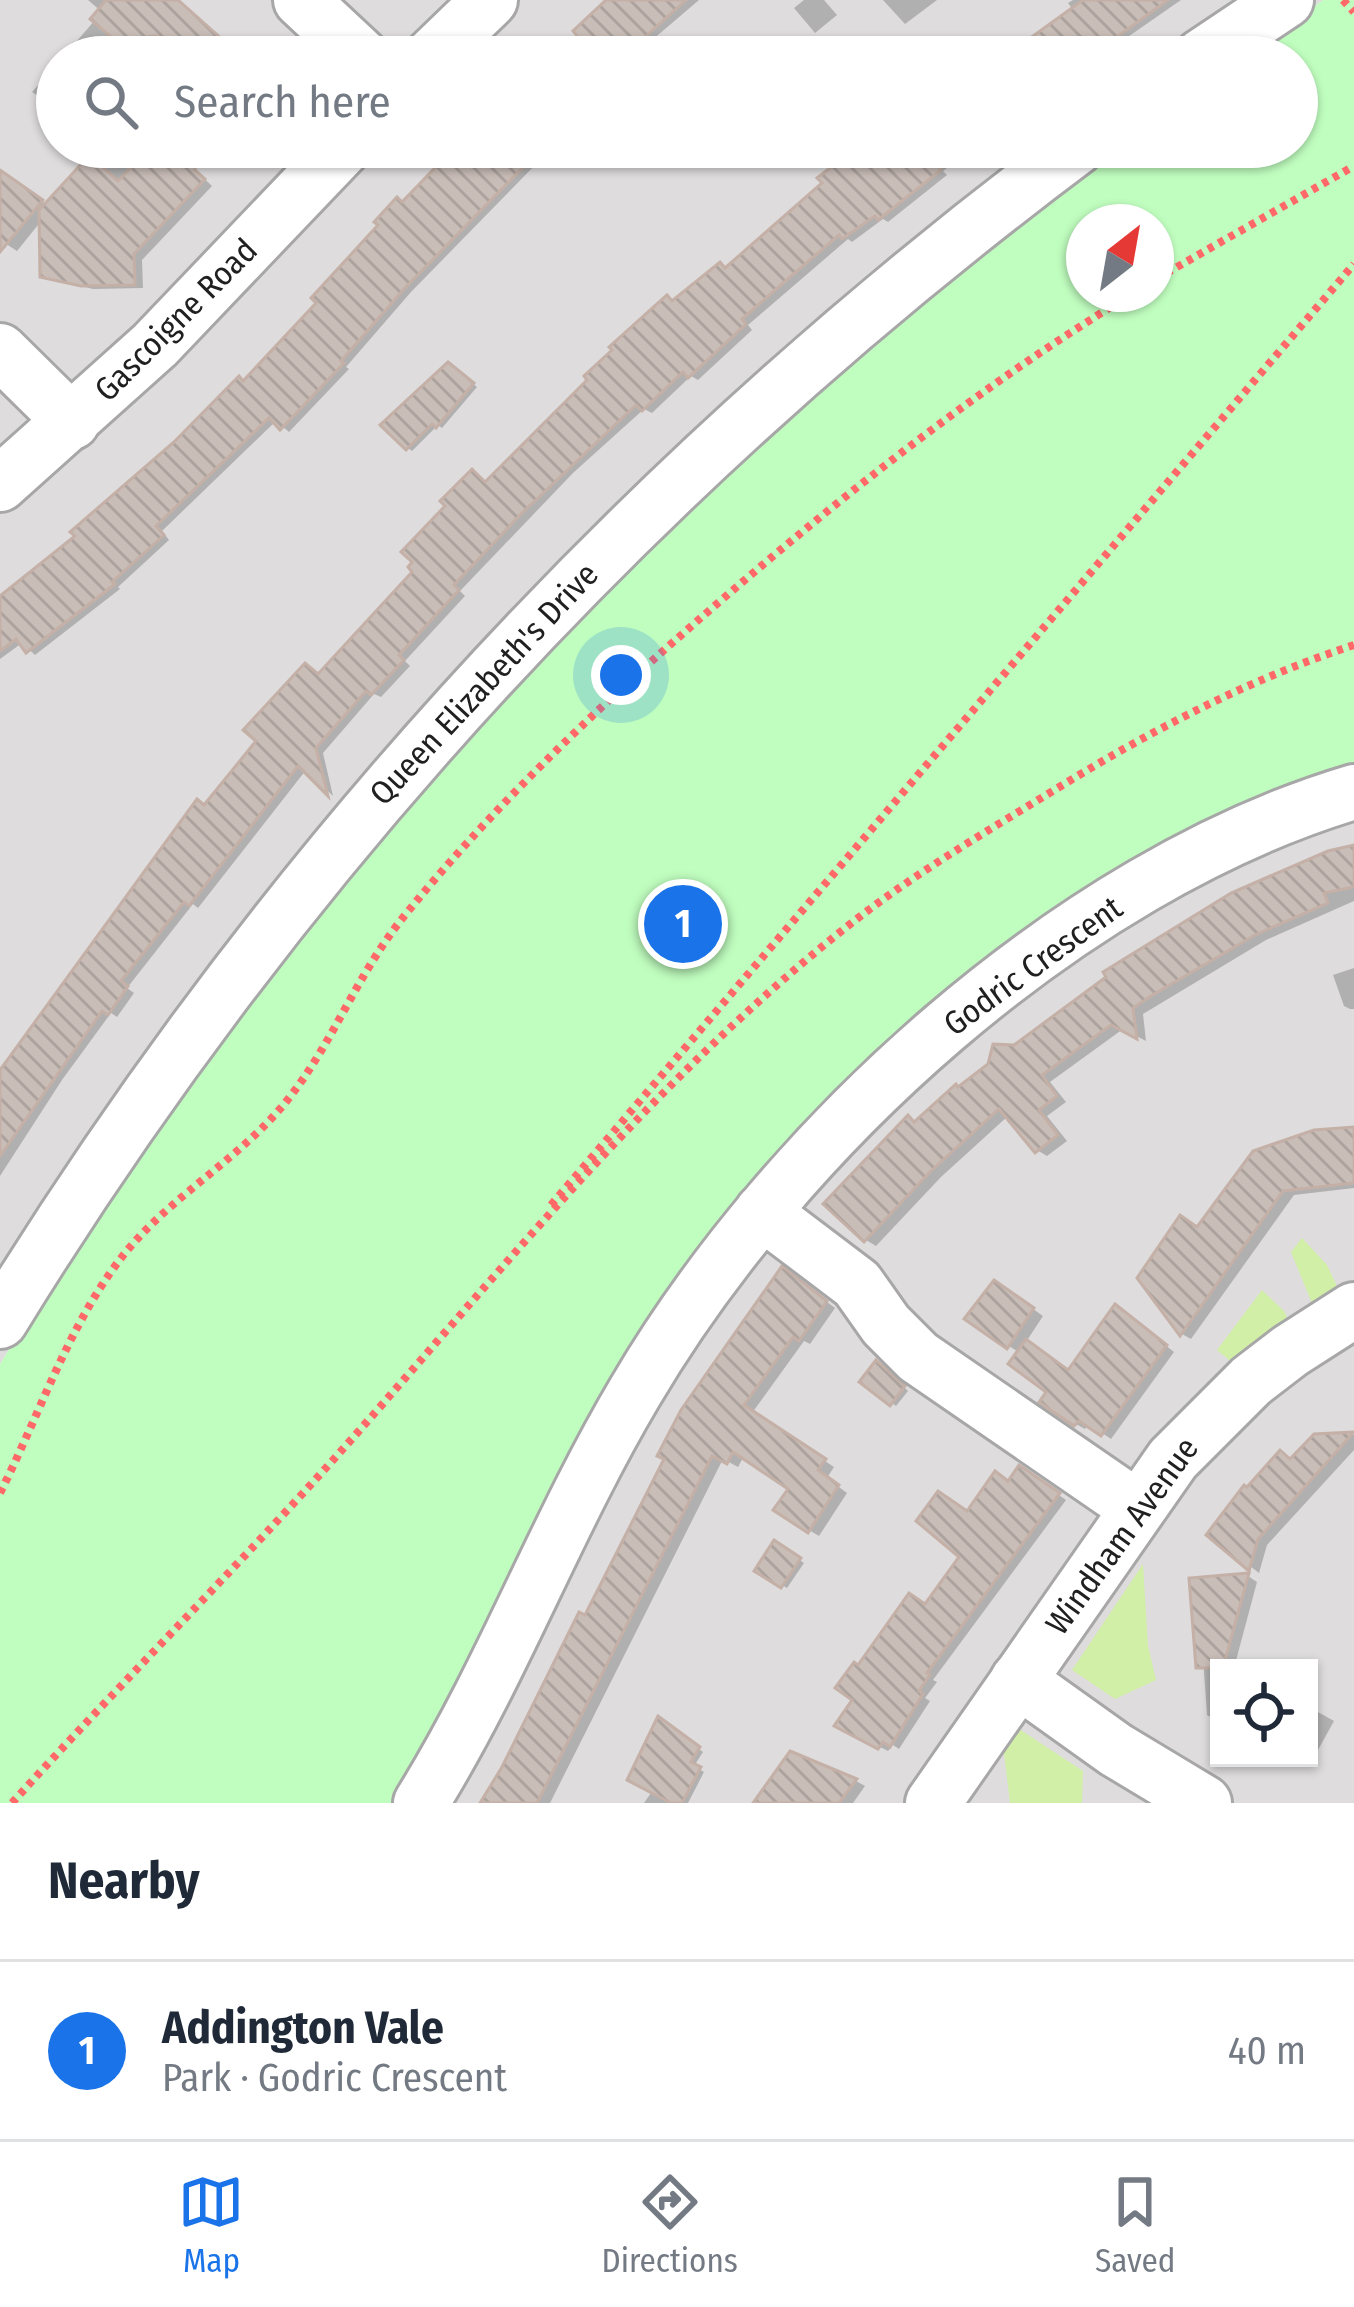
<!DOCTYPE html>
<html lang="en">
<head>
<meta charset="utf-8">
<style>
	body { margin:0; font-family:"Fira Sans Condensed",sans-serif; background:#f2f2f3; color:#1f2937 }
	.controls { position:absolute; right:36px; bottom:36px; display:grid; overflow:hidden; border-radius:0px; box-shadow:0 3px 9px #0004 }
	.controls button { width:108px; height:108px; display:grid; place-items:center; padding:0; border:0; border-bottom:3px solid #e0e1e3; background:#fff; color:#1f2937; font:60px sans-serif }
	.compass { position:absolute; left:1066px; top:204px; width:108px; height:108px; border-radius:50%; background:#fff; box-shadow:0 3px 9px #0004; rotate:31deg }
	.you { position:absolute; left:621px; top:675px; width:42px; height:42px; margin:-30px; border:9px solid #fff; border-radius:50%; background:#1a73e8; box-shadow:0 0 0 18px #1a73e833 }
	.badge { display:grid; place-items:center; width:78px; height:78px; border-radius:50%; background:#1a73e8; color:#fff; font-size:39px; font-weight:700 }
	.pin { position:absolute; translate:-50% -50%; border:6px solid #fff; box-shadow:0 3px 12px #0006 }
	.list { margin:0; padding:0; list-style:none }
	h2 { display:flex; justify-content:space-between; align-items:center; height:156px; margin:0; padding:0 48px; font-size:51px }
	h2 small { font-size:39px; font-weight:400; color:#747a83 }
	.list li { display:grid; grid-template-columns:78px 1fr auto; gap:36px; align-items:center; box-sizing:border-box; height:180px; padding:0 48px; border-top:3px solid #e0e1e3 }
	.list b { display:block; font-size:45px; white-space:nowrap }
	.list p { margin:0; font-size:39px; white-space:nowrap; color:#747a83 }
	.list em { font-size:39px; font-style:normal; color:#747a83 }
	.icon { flex:none; width:66px; height:66px; fill:none; stroke:currentColor; stroke-width:2; stroke-linecap:round; stroke-linejoin:round }
	.map { position:relative; flex:none; width:1354px; height:1803px; overflow:hidden }
	.search { position:absolute; background:#fff; box-shadow:0 3px 9px #0004; left:36px; right:36px; top:36px; height:132px; display:flex; align-items:center; gap:30px; box-sizing:border-box; padding:0 42px; border-radius:66px; color:#747a83; font-size:45px }
	.sheet { height:336px; background:#fff }
	nav { display:flex; justify-content:space-around; align-items:center; box-sizing:border-box; height:168px; border-top:3px solid #e0e1e3; background:#fff; font-size:33px; color:#747a83 }
	nav a { display:grid; justify-items:center; gap:6px }
	nav .on { color:#1a73e8 }
	.map>svg:first-child { display:block }
</style>
</head>
<body>
<div class="map">
<svg width="1354" height="1803" viewBox="0 0 1354 1803">
	<defs>
		<pattern id="building-back-hatch" width="6" height="6" patternUnits="userSpaceOnUse" patternTransform="scale(3)"><rect width="6" height="6" fill="#c9bdb8"/><path d="M-1 5l2 2M0 0l6 6M5-1l2 2" fill="none" stroke="#aca29e"/></pattern>
	</defs>
	<rect width="100%" height="100%" fill="#f1ece5"/>
	<!-- residential -->
	<g fill="#dedcdd" fill-rule="evenodd">
		<path d="M 0,0 L 1323,0 L 1247,57 L 57,57 L 57,147 L 1118,147 L 1068,183 L 73,1247 L 0,1364 Z"/>
		<path d="M 1354,732 L 1354,1803 L 352,1803 L 653,1255 ZM 1219,1668 L 1309,1668 L 1309,1758 L 1219,1758 Z"/>
	</g>
	<!-- grass -->
	<g fill="#d2efa7">
		<path d="M 1302,1238 L 1327,1265 L 1342,1297 L 1316,1313 L 1291,1252 Z"/>
		<path d="M 1262,1290 L 1284,1311 L 1293,1329 L 1240,1369 L 1217,1350 Z"/>
		<path d="M 1143,1564 L 1148,1646 L 1156,1680 L 1115,1699 L 1072,1670 Z"/>
		<path d="M 1013,1725 L 1083,1771 L 1082,1803 L 1010,1803 L 1002,1736 Z"/>
	</g>
	<!-- park -->
	<path fill="#c0febf" fill-rule="evenodd" d="M 1323,0 L 1354,0 L 1354,774 L 846,1097 L 403,1803 L 0,1803 L 0,1364 L 73,1247 L 153,1128 L 354,863 L 543,650 L 763,434 L 1068,183 L 1118,147 L 1297,147 L 1297,57 L 1248,57 ZM 1084,222 L 1156,222 L 1156,294 L 1084,294 Z"/>
	<!-- shadow -->
	<g fill="#0003">
		<path d="M 88,0 L 177,0 L 224,41 L 252,41 L 261,46 L 261,57 L 185,57 L 165,40 L 141,43 L 129,57 L 63,57 L 102,12 Z"/>
		<path d="M 614,0 L 699,0 L 651,41 L 663,54 L 661,57 L 560,57 Z"/>
		<path d="M 804,0 L 824,0 L 837,15 L 815,33 L 794,8 Z"/>
		<path d="M 883,0 L 937,0 L 905,24 Z"/>
		<path d="M 1073,0 L 1181,0 L 1099,57 L 1009,57 L 1074,11 L 1068,3 Z"/>
		<path d="M 57,64 L 57,109 L 32,92 Z"/>
		<path d="M 96,147 L 171,147 L 212,186 L 142,260 L 143,288 L 93,289 L 43,276 L 42,220 L 17,251 L 0,240 L 0,170 L 47,205 L 99,149 Z"/>
		<path d="M 456,147 L 559,147 L 545,160 L 542,158 L 411,292 L 346,367 L 349,369 L 289,432 L 276,421 L 162,531 L 169,540 L 118,587 L 120,589 L 35,655 L 22,643 L 0,659 L 0,600 L 79,537 L 245,383 Z"/>
		<path d="M 875,147 L 975,147 L 943,171 L 947,175 L 888,222 L 883,219 L 852,242 L 848,239 L 748,325 L 752,330 L 698,380 L 691,376 L 652,413 L 644,409 L 573,473 L 460,591 L 465,596 L 405,661 L 410,666 L 381,697 L 374,694 L 323,753 L 333,796 L 306,770 L 198,908 L 193,904 L 127,988 L 134,993 L 117,1017 L 111,1013 L 62,1080 L 0,1176 L 0,1077 L 206,807 L 417,572 L 449,506 L 473,473 L 487,484 L 674,303 L 728,270 Z"/>
		<path d="M 454,368 L 477,387 L 442,428 L 438,425 L 412,451 L 408,448 Z"/>
		<path d="M 1354,848 L 1354,901 L 1266,940 L 1143,1014 L 1146,1041 L 1123,1029 L 1050,1082 L 1066,1102 L 1047,1116 L 1067,1141 L 1047,1156 L 1037,1150 L 1008,1116 L 941,1177 L 876,1246 L 866,1240 L 917,1124 L 1015,1048 Z"/>
		<path d="M 1354,968 L 1354,1009 L 1350,1009 L 1344,1006 L 1333,975 Z"/>
		<path d="M 1354,1130 L 1354,1188 L 1294,1195 L 1191,1339 L 1182,1334 L 1141,1278 Z"/>
		<path d="M 793,1276 L 835,1308 L 810,1344 L 804,1341 L 752,1413 L 834,1467 L 827,1478 L 847,1493 L 819,1536 L 809,1530 L 792,1489 L 744,1456 L 738,1467 L 723,1459 L 550,1803 L 484,1803 L 586,1619 Z"/>
		<path d="M 1005,1289 L 1043,1316 L 1026,1342 L 1070,1373 L 1125,1313 L 1174,1352 L 1111,1439 L 1089,1424 L 1085,1429 L 1076,1424 L 1020,1353 L 1009,1346 Z"/>
		<path d="M 882,1366 L 908,1391 L 896,1406 L 892,1403 Z"/>
		<path d="M 1354,1435 L 1354,1450 L 1267,1545 L 1259,1573 L 1210,1535 L 1315,1437 Z"/>
		<path d="M 1028,1474 L 1066,1500 L 933,1680 L 937,1682 L 925,1698 L 930,1701 L 899,1749 L 893,1745 L 888,1751 L 838,1725 L 856,1699 L 859,1669 L 927,1608 L 963,1556 L 968,1514 Z"/>
		<path d="M 775,1544 L 804,1563 L 787,1588 L 758,1570 Z"/>
		<path d="M 1248,1576 L 1257,1582 L 1234,1668 L 1219,1668 L 1217,1721 L 1207,1715 L 1203,1657 Z"/>
		<path d="M 1309,1707 L 1334,1721 L 1313,1759 L 1309,1757 Z"/>
		<path d="M 660,1720 L 703,1752 L 694,1766 L 704,1772 L 688,1803 L 644,1803 L 653,1790 Z"/>
		<path d="M 791,1755 L 856,1781 L 865,1786 L 853,1803 L 756,1803 Z"/>
	</g>
	<!-- building -->
	<g fill="url(#building-back-hatch)" stroke="#c4b0a6" stroke-width="3">
		<path d="M 106,0 L 178,0 L 242,57 L 180,57 L 156,36 L 132,39 L 124,48 L 90,19 Z"/>
		<path d="M 606,0 L 686,0 L 646,36 L 665,57 L 556,57 L 578,37 L 573,31 Z"/>
		<path d="M 1083,0 L 1168,0 L 1089,57 L 1004,57 Z"/>
		<path d="M 151,147 L 196,147 L 195,170 L 205,179 L 134,254 L 135,285 L 81,286 L 40,277 L 39,210 L 84,161 L 96,161 L 118,181 Z"/>
		<path d="M 455,147 L 543,147 L 404,289 L 341,361 L 344,363 L 280,430 L 269,418 L 156,526 L 164,535 L 112,582 L 115,584 L 26,653 L 16,639 L 0,651 L 0,596 L 75,536 L 70,532 L 174,442 L 239,376 L 243,381 L 316,303 L 311,298 L 378,225 L 374,222 L 397,197 L 402,202 Z"/>
		<path d="M 857,147 L 959,147 L 936,164 L 941,170 L 878,220 L 875,216 L 842,239 L 839,235 L 790,277 L 742,319 L 746,324 L 688,378 L 683,372 L 642,411 L 636,405 L 521,514 L 454,585 L 459,590 L 399,655 L 404,660 L 371,695 L 366,691 L 316,748 L 328,796 L 298,766 L 189,906 L 184,902 L 121,981 L 128,986 L 108,1015 L 102,1011 L 0,1156 L 0,1070 L 197,799 L 204,805 L 256,741 L 243,730 L 305,663 L 318,674 L 412,572 L 408,567 L 412,562 L 401,552 L 445,506 L 440,501 L 472,469 L 485,482 L 587,380 L 584,376 L 612,350 L 609,347 L 667,295 L 672,301 L 720,262 L 725,268 L 822,183 L 817,178 Z"/>
		<path d="M 0,170 L 43,200 L 0,252 Z"/>
		<path d="M 448,362 L 474,383 L 436,428 L 432,424 L 406,450 L 380,425 Z"/>
		<path d="M 1354,845 L 1354,887 L 1324,893 L 1328,903 L 1255,935 L 1151,996 L 1133,1008 L 1137,1039 L 1111,1025 L 1042,1075 L 1057,1096 L 1039,1110 L 1058,1135 L 1035,1153 L 999,1109 L 930,1172 L 864,1242 L 823,1204 L 908,1115 L 914,1122 L 956,1084 L 958,1087 L 988,1064 L 993,1044 L 1014,1045 L 1106,977 L 1103,972 L 1231,893 L 1328,851 Z"/>
		<path d="M 1354,1127 L 1354,1183 L 1283,1191 L 1180,1336 L 1137,1278 L 1180,1215 L 1197,1227 L 1253,1151 L 1314,1130 Z"/>
		<path d="M 782,1266 L 827,1301 L 799,1341 L 793,1337 L 744,1405 L 826,1459 L 818,1470 L 839,1485 L 808,1533 L 773,1510 L 788,1489 L 733,1452 L 727,1464 L 712,1456 L 537,1803 L 480,1803 L 502,1767 L 579,1612 L 585,1615 L 618,1550 L 664,1459 L 657,1456 L 681,1410 Z"/>
		<path d="M 994,1280 L 1034,1308 L 1007,1349 L 964,1319 Z"/>
		<path d="M 1115,1304 L 1167,1345 L 1101,1436 L 1079,1421 L 1074,1426 L 1039,1402 L 1046,1392 L 1008,1364 L 1026,1339 L 1068,1370 Z"/>
		<path d="M 876,1360 L 905,1386 L 890,1406 L 859,1382 Z"/>
		<path d="M 1354,1432 L 1258,1539 L 1249,1571 L 1206,1535 L 1244,1485 L 1247,1487 L 1280,1450 L 1290,1459 L 1314,1434 Z"/>
		<path d="M 1019,1465 L 1060,1493 L 927,1673 L 930,1675 L 919,1691 L 923,1694 L 890,1747 L 883,1742 L 878,1749 L 834,1726 L 852,1700 L 835,1688 L 854,1662 L 858,1665 L 909,1593 L 925,1604 L 959,1557 L 916,1521 L 938,1491 L 967,1511 L 995,1471 L 1008,1481 Z"/>
		<path d="M 774,1540 L 801,1558 L 781,1588 L 754,1571 Z"/>
		<path d="M 1249,1573 L 1223,1668 L 1196,1668 L 1189,1578 Z"/>
		<path d="M 658,1716 L 700,1747 L 691,1762 L 701,1767 L 682,1803 L 671,1803 L 627,1780 Z"/>
		<path d="M 790,1751 L 809,1759 L 857,1779 L 839,1803 L 753,1803 Z"/>
	</g>
	<g fill="none" stroke-linecap="round" stroke-linejoin="round">
		<!-- minor casing -->
		<g stroke="#a7a7a7" stroke-width="60">
			<g id="minor">
				<path d="M 301,0 L 362,57"/>
				<path d="M 431,57 L 490,0"/>
				<path d="M 1201,57 L 1286,0"/>
				<path d="M 0,351 L 72,422"/>
				<path d="M 0,484 L 155,345 L 344,147"/>
				<path d="M 762,1212 L 857,1284 L 886,1325 L 918,1357 L 1136,1507"/>
				<path d="M 0,1321 C 284,859 644,471 1077,147"/>
				<path d="M 1018,1680 L 1116,1750 L 1204,1803"/>
				<path d="M 421,1803 C 503,1671 556,1525 635,1392 C 784,1138 1069,877 1354,792"/>
				<path d="M 933,1803 L 1173,1459 L 1251,1381 L 1290,1351 L 1354,1310"/>
			</g>
		</g>
		<!-- path -->
		<g stroke="#ff6868" stroke-width="8" stroke-dasharray="6 6" stroke-linecap="butt">
			<path d="M 1343,0 L 1354,12"/>
			<path d="M 1156,279 L 1354,166"/>
			<path d="M 551,1205 L 1354,264"/>
			<path d="M 0,1493 C 40,1414 69,1323 125,1253 C 173,1194 242,1158 289,1098 C 334,1041 357,974 405,915 C 506,791 625,682 746,579 C 868,475 995,377 1132,294"/>
			<path d="M 12,1803 C 125,1678 246,1559 358,1432 C 513,1256 664,1071 849,925 C 915,873 989,830 1061,786 C 1154,729 1250,679 1354,645"/>
		</g>
		<!-- minor -->
		<use href="#minor" stroke="#fff" stroke-width="54"/>
	</g>
	<g text-anchor="middle" dominant-baseline="central" stroke-width="12" stroke-linejoin="round" paint-order="stroke">
		<!-- street labels -->
		<g font-size="33" fill="#202020" stroke="#fff">
			<text transform="translate(176 320) rotate(-45)">Gascoigne Road</text>
			<text transform="translate(484 684) rotate(-47)">Queen Elizabeth's Drive</text>
			<text transform="translate(1033 966) rotate(-36)">Godric Crescent</text>
			<text transform="translate(1122 1536) rotate(-54)">Windham Avenue</text>
		</g>
	</g>
</svg>
<div class="controls">
<button><svg class="icon" aria-label="locate" viewBox="0 0 24 24"><circle cx="12" cy="12" r="6"/><path d="M12 2v4M12 18v4M2 12h4M18 12h4"/></svg></button>
</div>
<svg class="compass" viewBox="-18 -18 36 36"><path d="M0-13l5 13h-10z" fill="#e53935"/><path d="M0 13l5-13h-10z" fill="#747a83"/></svg>
<div class="you"></div>
<div class="pin badge" style="left:683px;top:924px">1</div>
<div class="search"><svg class="icon" aria-label="search" viewBox="0 0 24 24"><circle cx="10" cy="10" r="6"/><path d="M15 15l6 6"/></svg>Search here</div>
</div>
<section class="sheet">
<h2>Nearby<small></small></h2>
<ul class="list">
<li><span class="badge">1</span><div><b>Addington Vale</b><p>Park · Godric Crescent</p></div><em>40 m</em></li>
</ul>
</section>
<nav>
<a class="on"><svg class="icon" aria-label="map" viewBox="0 0 24 24"><path d="M3 6l6-2 6 2 6-2v14l-6 2-6-2-6 2zM9 4v14M15 6v14"/></svg>Map</a>
<a><svg class="icon" aria-label="directions" viewBox="0 0 24 24"><path d="M12 3l9 9-9 9-9-9zM9 14v-3h6M13 9l2 2-2 2"/></svg>Directions</a>
<a><svg class="icon" aria-label="saved" viewBox="0 0 24 24"><path d="M7 4h10v16l-5-4-5 4z"/></svg>Saved</a>
</nav>
</body>
</html>
